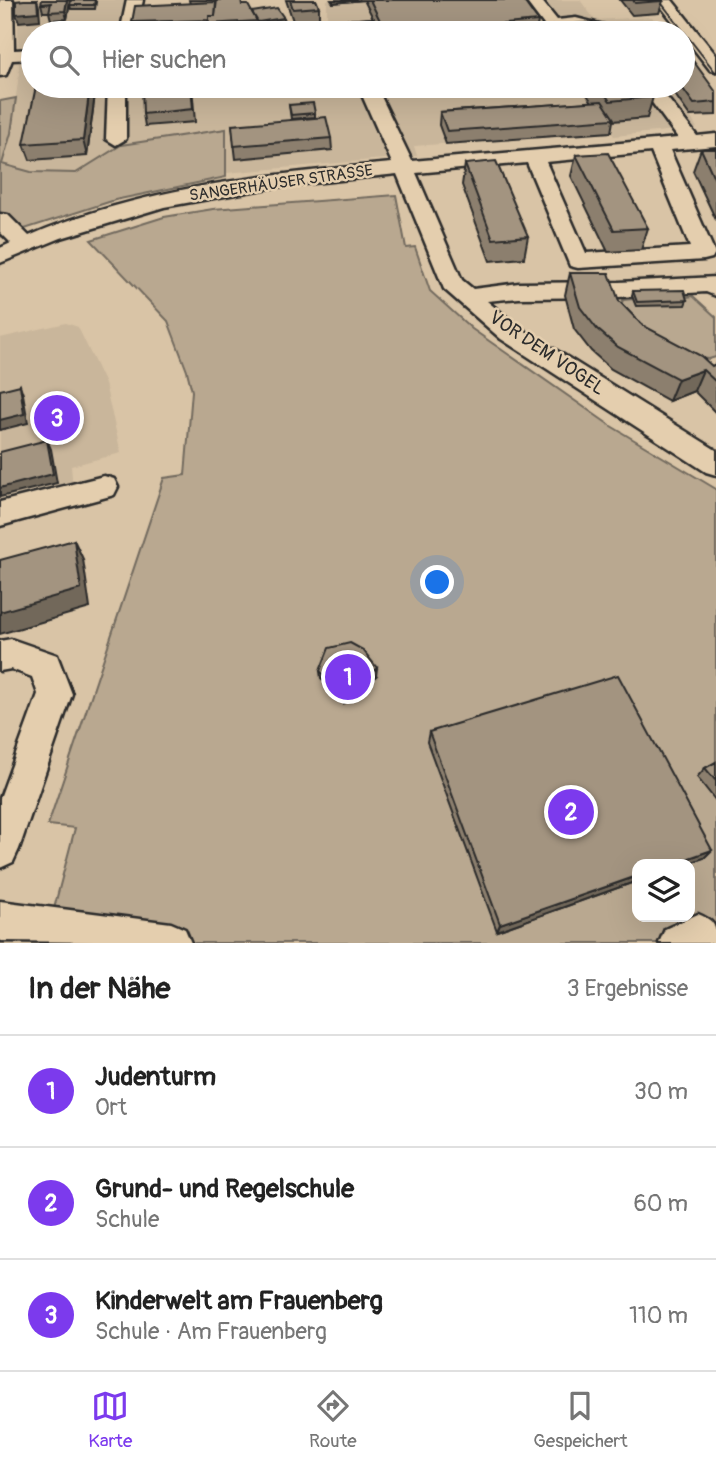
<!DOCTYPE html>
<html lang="de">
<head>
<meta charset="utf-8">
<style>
	body { margin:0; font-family:Pangolin,sans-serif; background:#f2f2f2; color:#222 }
	.controls { position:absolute; right:21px; bottom:21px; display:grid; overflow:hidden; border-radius:14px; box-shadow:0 7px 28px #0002 }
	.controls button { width:63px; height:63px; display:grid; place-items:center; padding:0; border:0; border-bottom:2px solid #e0e0e0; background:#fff; color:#222; font:35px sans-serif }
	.you { position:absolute; left:438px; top:583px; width:24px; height:24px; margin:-18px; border:5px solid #fff; border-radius:50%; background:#1a73e8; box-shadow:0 0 0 10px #1a73e833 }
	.badge { display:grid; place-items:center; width:46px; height:46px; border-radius:50%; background:#7c3aed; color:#fff; font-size:23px; font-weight:700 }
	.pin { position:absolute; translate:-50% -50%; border:4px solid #fff; box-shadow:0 2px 7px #0006 }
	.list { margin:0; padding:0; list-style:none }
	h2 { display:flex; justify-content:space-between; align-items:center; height:91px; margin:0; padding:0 28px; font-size:30px }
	h2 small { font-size:23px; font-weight:400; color:#767676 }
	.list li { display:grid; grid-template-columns:46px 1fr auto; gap:21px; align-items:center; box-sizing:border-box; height:112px; padding:0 28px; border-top:2px solid #e0e0e0 }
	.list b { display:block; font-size:26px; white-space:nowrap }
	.list p { margin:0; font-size:23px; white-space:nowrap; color:#767676 }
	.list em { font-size:23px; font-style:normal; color:#767676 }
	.icon { flex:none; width:38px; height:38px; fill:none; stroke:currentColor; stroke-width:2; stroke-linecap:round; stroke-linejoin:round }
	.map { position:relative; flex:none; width:716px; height:943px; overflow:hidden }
	.search { position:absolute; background:#fff; box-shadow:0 7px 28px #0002; left:21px; right:21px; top:21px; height:77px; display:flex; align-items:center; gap:18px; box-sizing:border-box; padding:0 24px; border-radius:38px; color:#767676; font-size:26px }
	.sheet { height:427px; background:#fff }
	nav { display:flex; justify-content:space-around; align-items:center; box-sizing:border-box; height:98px; border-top:2px solid #e0e0e0; background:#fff; font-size:19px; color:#767676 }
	nav a { display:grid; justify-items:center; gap:4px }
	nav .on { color:#7c3aed }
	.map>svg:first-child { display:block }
</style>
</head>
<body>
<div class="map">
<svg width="716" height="943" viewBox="0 0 716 943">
	<rect width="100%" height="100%" fill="#d9c4a6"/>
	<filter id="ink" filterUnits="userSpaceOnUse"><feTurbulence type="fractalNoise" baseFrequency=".0143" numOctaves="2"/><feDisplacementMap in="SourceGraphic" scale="14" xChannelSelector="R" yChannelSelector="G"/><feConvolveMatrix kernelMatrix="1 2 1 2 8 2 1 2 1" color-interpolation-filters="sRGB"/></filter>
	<g filter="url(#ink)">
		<!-- built -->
		<g fill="#c9b69b">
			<path d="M 17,0 L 126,0 L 116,33 L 33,33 L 33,86 L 683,86 L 716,110 L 716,115 L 690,116 L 697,128 L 614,136 L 611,132 L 414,146 L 417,156 L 226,173 L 226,129 L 121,145 L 76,173 L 31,172 L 1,163 L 11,133 L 19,74 Z"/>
			<path d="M 327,0 L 580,0 L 595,20 L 652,17 L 663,33 L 263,33 L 292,26 L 327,23 Z"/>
			<path d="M 66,323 L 78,327 L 105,384 L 121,453 L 71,466 L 73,488 L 58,491 L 56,483 L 0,497 L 0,338 Z"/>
		</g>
		<!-- green -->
		<g fill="#b9a890" stroke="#726a5e" stroke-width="2" fill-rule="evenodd">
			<path d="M 16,98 L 11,133 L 2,164 L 31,172 L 76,173 L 121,145 L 226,129 L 226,177 L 115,200 L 0,237 L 0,101 Z"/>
			<path d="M 396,195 L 406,248 L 415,247 L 430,291 L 472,329 L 611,426 L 716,489 L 716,943 L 45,943 L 75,828 L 48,825 L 164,478 L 185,475 L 192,391 L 187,371 L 168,321 L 91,240 L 164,217 L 213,209 ZM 637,864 L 690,864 L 690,917 L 637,917 Z"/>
			<path d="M 693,296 L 716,317 L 716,357 L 709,359 L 669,354 L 620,307 L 623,300 L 633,299 L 636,306 Z"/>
		</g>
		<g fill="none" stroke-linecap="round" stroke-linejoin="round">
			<!-- minor casing -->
			<g stroke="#2b2b2b" stroke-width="5">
				<g id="minor">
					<path d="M 0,0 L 13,0 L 14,50 L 33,49 L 33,59 L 12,60 L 6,75 L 0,76 Z"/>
					<path d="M 127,0 L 143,0 L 136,33 L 120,33 Z"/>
					<path d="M 525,0 L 541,0 L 557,20 L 576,18 L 619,29 L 621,33 C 600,34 579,28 558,29 L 554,33 L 537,33 L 544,25 Z"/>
					<path d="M 656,0 L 672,0 L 716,55 L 716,71 L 710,70 Z"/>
					<path d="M 199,27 L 205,28 L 206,33 L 145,33 L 153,28 Z"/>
					<path d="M 108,86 L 126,86 L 126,139 L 116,145 L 106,139 Z"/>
					<path d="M 358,86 L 376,86 L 412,161 L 678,138 L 640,86 L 658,86 L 697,136 L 716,134 L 716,146 L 670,150 L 715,253 L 712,258 L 704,260 L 578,268 L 570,266 L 527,163 L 416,173 L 462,280 L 473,289 L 519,283 L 619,282 L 716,277 L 716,296 L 706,292 L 619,297 L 519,298 L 487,301 L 519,327 L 716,450 L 716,475 L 706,472 L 501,339 L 444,289 L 397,174 L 275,187 L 164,207 L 61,238 L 0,263 L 0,248 L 11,243 L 0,232 L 0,214 L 8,215 L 29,236 C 143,187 270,174 392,163 ZM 651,152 L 690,247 L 586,253 L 546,162 Z"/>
					<path d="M 104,476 L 114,479 L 118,487 L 114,495 L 0,526 L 0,502 Z"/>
					<path d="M 11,639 L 57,655 L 72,694 L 19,849 L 13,862 L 0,868 L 0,798 L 38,694 L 32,677 L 11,669 L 0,671 L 0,641 Z"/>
					<path d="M 0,901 L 171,923 L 185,929 L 191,943 L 0,941 Z"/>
					<path d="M 698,914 C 715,921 716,925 716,943 L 659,943 L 665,929 Z"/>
				</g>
			</g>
			<!-- minor -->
			<use href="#minor" fill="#e4ceae" fill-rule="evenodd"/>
			<!-- tram -->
			<path stroke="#2b2b2b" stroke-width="2" d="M 659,0 L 716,73"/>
		</g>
		<!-- wall -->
		<g fill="#8c7f6e" stroke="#2b2b2b" stroke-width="2">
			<path d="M 189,0 L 241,0 L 242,5 L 252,12 L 285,26 L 259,31 L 257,28 L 258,33 L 209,33 L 208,28 L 133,30 L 132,22 L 190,4 Z"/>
			<path d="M 286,0 L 316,0 L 319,7 L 319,22 L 294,24 Z"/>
			<path d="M 331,0 L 523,0 L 538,21 L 536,33 L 347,33 L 344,24 L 344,20 L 373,18 L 364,0 L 333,3 Z"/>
			<path d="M 620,0 L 662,0 L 663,1 L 659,13 L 632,15 Z"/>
			<path d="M 70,2 L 67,19 L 51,20 L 49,12 L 43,12 L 41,4 Z"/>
			<path d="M 96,2 L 95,9 L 71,9 L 70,5 Z"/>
			<path d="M 550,26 L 605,33 L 549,33 Z"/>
			<path d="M 96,86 L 87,156 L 30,160 L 24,144 Z"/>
			<path d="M 192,86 L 195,122 L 145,126 L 143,114 Z"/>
			<path d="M 581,86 L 645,86 L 653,97 L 647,118 L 613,121 L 611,132 L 446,144 L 439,125 L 440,112 L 592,102 Z"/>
			<path d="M 669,86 L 683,86 L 716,92 L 716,115 L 690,116 Z"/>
			<path d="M 289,105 L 315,113 L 315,117 L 291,119 Z"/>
			<path d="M 232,125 L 331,138 L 332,150 L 236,159 Z"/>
			<path d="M 701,149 L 716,149 L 716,220 L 693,171 Z"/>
			<path d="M 576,155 L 648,228 L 641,250 L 608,252 L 571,176 Z"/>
			<path d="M 465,164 L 528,236 L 524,258 L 490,261 L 462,185 Z"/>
			<path d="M 570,273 L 619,301 L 642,325 L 712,366 L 716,364 L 716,413 L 694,391 L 669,401 L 611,369 L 591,351 L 574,329 L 565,295 Z"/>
			<path d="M 633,291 L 687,300 L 685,305 L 636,306 L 632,296 Z"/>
			<path d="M 320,671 L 376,676 L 344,703 L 321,678 Z"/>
			<path d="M 429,732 L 712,850 L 704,858 L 686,864 L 637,864 L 637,881 L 497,931 L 427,742 Z"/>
			<path d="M 716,762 L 716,801 L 697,777 L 705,768 Z"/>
		</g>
		<!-- shaded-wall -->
		<g fill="#72685a" stroke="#2b2b2b" stroke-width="2">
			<path d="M 37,0 L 39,7 L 40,20 L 19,22 L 16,14 Z"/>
			<path d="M 67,0 L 69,0 L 70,2 L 67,19 L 65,11 Z"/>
			<path d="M 333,0 L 364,0 L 333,3 Z"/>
			<path d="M 284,18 L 285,26 L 259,31 L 258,22 Z"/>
			<path d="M 90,86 L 96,86 L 87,156 L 83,140 Z"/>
			<path d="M 703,370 L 694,391 L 669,401 L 678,379 Z"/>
			<path d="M 20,385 L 23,394 L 28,423 L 0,430 L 0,420 Z"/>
			<path d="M 47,440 L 51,449 L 57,483 L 0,497 L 0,488 Z"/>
			<path d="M 74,540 L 83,559 L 90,608 L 0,634 L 0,612 Z"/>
			<path d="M 377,668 L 376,676 L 344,703 L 343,695 Z"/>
			<path d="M 712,850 L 704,858 L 686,864 L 672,864 Z"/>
			<path d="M 637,876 L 637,881 L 497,931 L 500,924 Z"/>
		</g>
		<!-- building -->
		<g fill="#a39480" stroke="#2b2b2b" stroke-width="2">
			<path d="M 24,0 L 37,0 L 38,12 L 16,14 L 16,1 Z"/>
			<path d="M 42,0 L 67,0 L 65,11 L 49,12 L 51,3 L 41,4 Z"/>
			<path d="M 71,0 L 95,0 L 94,5 L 70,5 Z"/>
			<path d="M 217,0 L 241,0 L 242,5 L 248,5 L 257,21 L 208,24 L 209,16 L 215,16 Z"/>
			<path d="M 290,0 L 316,0 L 319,7 L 293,9 Z"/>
			<path d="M 370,0 L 523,0 L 538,21 L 406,33 L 386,33 Z"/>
			<path d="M 633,0 L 662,0 L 663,1 L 635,3 Z"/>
			<path d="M 216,2 L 215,16 L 209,16 L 209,20 L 132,22 L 135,6 Z"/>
			<path d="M 277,8 L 284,18 L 258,22 L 252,12 Z"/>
			<path d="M 374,18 L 382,33 L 349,33 L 344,20 Z"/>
			<path d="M 596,22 L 605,33 L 555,33 L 550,26 Z"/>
			<path d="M 42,32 L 57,32 L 57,33 L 41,33 Z"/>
			<path d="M 683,47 L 716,92 L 716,102 L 694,104 L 681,86 L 683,86 Z"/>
			<path d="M 36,86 L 90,86 L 83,140 L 24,144 Z"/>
			<path d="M 142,86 L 191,86 L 193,109 L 143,114 Z"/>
			<path d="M 599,86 L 645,86 L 653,97 L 610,101 Z"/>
			<path d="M 602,101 L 614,119 L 447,131 L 440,112 Z"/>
			<path d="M 313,103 L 315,113 L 291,115 L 289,105 Z"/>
			<path d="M 326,117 L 331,138 L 234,146 L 232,125 Z"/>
			<path d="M 701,149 L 716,149 L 716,182 Z"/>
			<path d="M 608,153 L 648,228 L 614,230 L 576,155 Z"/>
			<path d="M 496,161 L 528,236 L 493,239 L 465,164 Z"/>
			<path d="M 570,273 L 609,273 L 619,301 L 642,325 L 701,356 L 712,366 L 716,364 L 716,382 L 703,370 L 678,379 L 618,347 L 597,329 L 580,307 Z"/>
			<path d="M 684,290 L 687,300 L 637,302 L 633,291 Z"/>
			<path d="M 20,385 L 24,414 L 0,420 L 0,390 Z"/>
			<path d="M 47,440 L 53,474 L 0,488 L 0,452 Z"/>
			<path d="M 74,540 L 81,589 L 0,612 L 0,560 Z"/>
			<path d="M 350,643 L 363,650 L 377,668 L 343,695 L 320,671 L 329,648 Z"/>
			<path d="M 618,675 L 712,850 L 672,864 L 637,864 L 637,876 L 500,924 L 429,732 Z"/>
			<path d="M 716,762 L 716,781 L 705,768 Z"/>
		</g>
	</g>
	<g text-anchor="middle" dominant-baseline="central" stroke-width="5" stroke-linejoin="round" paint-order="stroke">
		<!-- far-street labels -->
		<g font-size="16" fill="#2b2b2b" stroke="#e4ceae">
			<text transform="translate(281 183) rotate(-8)">SANGERHÄUSER STRASSE</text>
		</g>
		<!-- street labels -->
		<g font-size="19" fill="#2b2b2b" stroke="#e4ceae">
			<text transform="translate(547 353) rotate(34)">VOR DEM VOGEL</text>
		</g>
	</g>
</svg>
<div class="controls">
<button><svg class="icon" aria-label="layers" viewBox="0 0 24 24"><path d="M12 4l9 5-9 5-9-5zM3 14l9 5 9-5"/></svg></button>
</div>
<div class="you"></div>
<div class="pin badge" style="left:348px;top:677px">1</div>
<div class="pin badge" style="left:571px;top:812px">2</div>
<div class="pin badge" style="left:57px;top:418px">3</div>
<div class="search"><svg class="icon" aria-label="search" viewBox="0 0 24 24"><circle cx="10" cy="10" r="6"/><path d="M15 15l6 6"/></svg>Hier suchen</div>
</div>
<section class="sheet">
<h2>In der Nähe<small>3 Ergebnisse</small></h2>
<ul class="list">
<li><span class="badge">1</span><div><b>Judenturm</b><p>Ort</p></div><em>30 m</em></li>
<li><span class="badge">2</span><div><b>Grund- und Regelschule</b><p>Schule</p></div><em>60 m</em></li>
<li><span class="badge">3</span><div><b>Kinderwelt am Frauenberg</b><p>Schule · Am Frauenberg</p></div><em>110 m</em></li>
</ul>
</section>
<nav>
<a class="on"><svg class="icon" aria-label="map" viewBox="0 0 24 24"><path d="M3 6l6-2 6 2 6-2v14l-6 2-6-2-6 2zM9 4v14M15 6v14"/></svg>Karte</a>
<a><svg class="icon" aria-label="directions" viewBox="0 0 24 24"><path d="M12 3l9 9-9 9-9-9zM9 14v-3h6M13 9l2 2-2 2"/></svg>Route</a>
<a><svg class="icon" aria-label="saved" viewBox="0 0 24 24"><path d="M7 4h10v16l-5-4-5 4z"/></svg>Gespeichert</a>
</nav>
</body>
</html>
